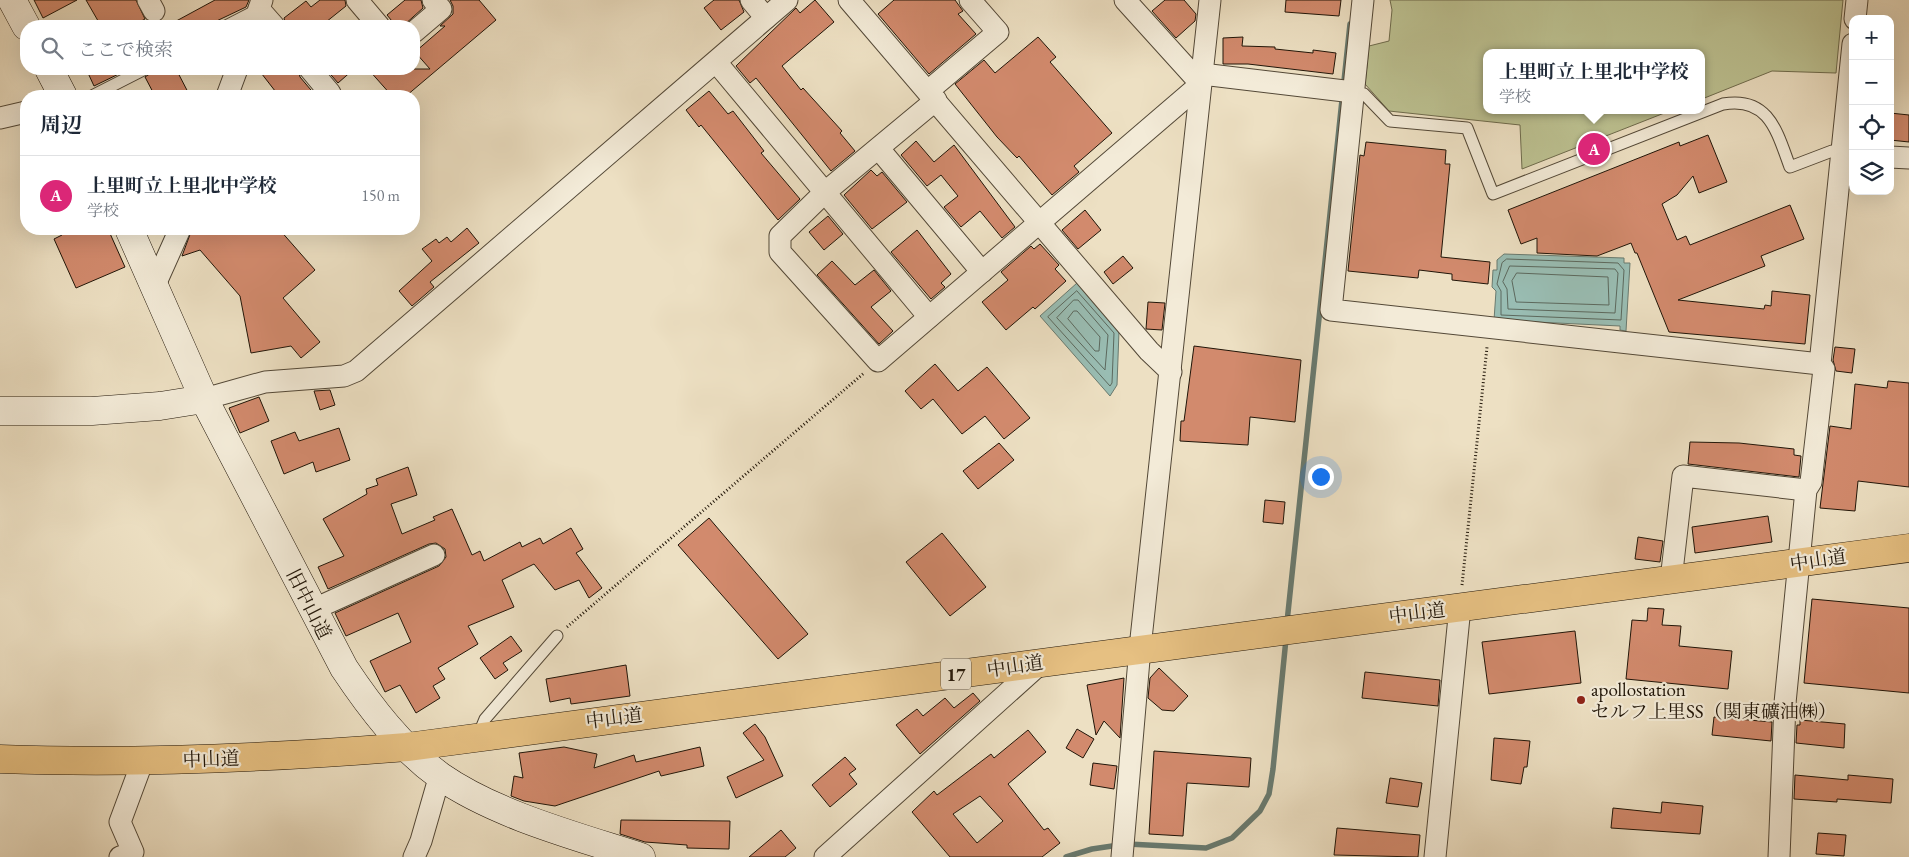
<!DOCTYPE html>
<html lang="ja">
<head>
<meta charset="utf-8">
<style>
	body { margin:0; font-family:"EB Garamond","Noto Serif JP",serif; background:#f6f6f7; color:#1f2937 }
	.controls { position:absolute; right:15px; top:15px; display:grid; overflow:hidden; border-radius:10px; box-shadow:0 5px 20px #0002 }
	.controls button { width:45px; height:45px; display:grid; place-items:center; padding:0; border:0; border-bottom:1px solid #e0e1e3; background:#fff; color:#1f2937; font:25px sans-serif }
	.you { position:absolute; left:1320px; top:476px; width:18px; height:18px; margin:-12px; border:4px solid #fff; border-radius:50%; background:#1a73e8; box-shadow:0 0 0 8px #1a73e833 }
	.badge { display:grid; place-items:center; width:32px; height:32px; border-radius:50%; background:#db2777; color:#fff; font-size:16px; font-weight:700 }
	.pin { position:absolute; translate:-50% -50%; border:2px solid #fff; box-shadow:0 1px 5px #0006 }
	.popup { position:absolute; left:1483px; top:49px; width:222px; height:65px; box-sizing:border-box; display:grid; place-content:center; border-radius:10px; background:#fff; filter:drop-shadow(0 1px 4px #0005); font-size:16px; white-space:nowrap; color:#747a83 }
	.popup b { font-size:19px; color:#1f2937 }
	.popup::after { content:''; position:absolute; left:50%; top:100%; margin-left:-10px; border:10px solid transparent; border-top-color:#fff }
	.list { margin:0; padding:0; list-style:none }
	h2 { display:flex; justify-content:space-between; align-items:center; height:65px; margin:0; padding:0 20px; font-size:21px }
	h2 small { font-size:16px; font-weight:400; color:#747a83 }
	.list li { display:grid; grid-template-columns:32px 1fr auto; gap:15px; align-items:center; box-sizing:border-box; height:80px; padding:0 20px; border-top:1px solid #e0e1e3 }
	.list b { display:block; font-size:19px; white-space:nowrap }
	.list p { margin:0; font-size:16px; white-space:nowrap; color:#747a83 }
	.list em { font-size:16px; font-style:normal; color:#747a83 }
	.icon { flex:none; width:28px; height:28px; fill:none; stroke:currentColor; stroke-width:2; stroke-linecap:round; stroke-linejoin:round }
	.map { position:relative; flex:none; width:1909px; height:857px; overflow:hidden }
	.search { position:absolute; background:#fff; box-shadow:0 5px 20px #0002; left:20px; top:20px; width:400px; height:55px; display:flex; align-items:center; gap:12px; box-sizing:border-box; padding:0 18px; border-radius:20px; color:#747a83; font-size:19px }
	.panel { position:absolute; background:#fff; box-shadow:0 5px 20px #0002; left:20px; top:90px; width:400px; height:145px; border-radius:20px }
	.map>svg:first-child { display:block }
</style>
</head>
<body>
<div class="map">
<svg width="1909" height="857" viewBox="0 0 1909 857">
	<rect width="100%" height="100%" fill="#ede0c3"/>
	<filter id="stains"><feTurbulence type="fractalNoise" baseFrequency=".004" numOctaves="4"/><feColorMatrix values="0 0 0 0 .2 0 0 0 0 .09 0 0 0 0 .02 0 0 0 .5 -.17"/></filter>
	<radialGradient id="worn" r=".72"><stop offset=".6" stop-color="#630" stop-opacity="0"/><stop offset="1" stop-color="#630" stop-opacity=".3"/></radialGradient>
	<!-- green -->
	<path fill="#bcc191" stroke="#6e6b4c" d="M 1390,0 L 1843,0 L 1836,73 L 1772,71 L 1702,99 L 1702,53 L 1486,53 L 1486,110 L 1672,110 L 1522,169 L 1520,125 L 1389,111 L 1365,84 L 1369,46 L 1389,41 L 1392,10 Z"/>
	<!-- water -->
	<g fill="#99bdb3" stroke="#697a6f">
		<path d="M 1504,254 L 1624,258 L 1624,263 L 1630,263 L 1626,331 L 1620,330 L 1620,326 L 1494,320 L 1496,291 L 1492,287 L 1493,270 L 1497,270 L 1497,260 Z"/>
		<path d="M 1077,283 L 1119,331 L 1117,385 L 1110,396 L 1040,316 Z"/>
	</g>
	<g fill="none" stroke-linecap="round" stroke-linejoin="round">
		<!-- shore -->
		<g stroke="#5c695e" stroke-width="1">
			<path d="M 1507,259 L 1618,263 L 1624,270 L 1621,320 L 1501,315 L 1501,291 L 1497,284 L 1502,263 Z"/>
			<path d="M 1510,266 L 1615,269 L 1618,273 L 1615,313 L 1508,309 L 1507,289 L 1503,282 Z"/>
			<path d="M 1517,273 L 1608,277 L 1609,305 L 1516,302 L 1512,281 Z"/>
			<path d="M 1077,291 L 1114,333 L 1112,383 L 1110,386 L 1048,317 Z"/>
			<path d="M 1074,300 L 1078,300 L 1108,335 L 1105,370 L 1057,318 Z"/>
			<path d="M 1074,311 L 1077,311 L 1100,337 L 1099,351 L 1095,351 L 1068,319 Z"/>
		</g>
		<!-- stream -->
		<g stroke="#697a6f" stroke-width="5.5">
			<path d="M 1287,622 L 1350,24"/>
			<path d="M 1128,844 L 1206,848 L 1232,838 L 1260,811 L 1269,794 L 1273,769 L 1286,639"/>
			<path d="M 1066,857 L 1092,849 L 1119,845"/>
		</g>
	</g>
	<!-- building -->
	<g fill="#d28a6d" stroke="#201508" fill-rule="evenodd">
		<path d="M 34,0 L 77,0 L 43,18 Z"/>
		<path d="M 86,0 L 136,0 L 145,19 L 132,26 L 101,26 Z"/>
		<path d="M 215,0 L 249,0 L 246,7 L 206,26 L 167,26 Z"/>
		<path d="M 320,0 L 345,0 L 346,6 L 321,26 L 286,26 L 284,18 L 306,1 L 311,7 Z"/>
		<path d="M 405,0 L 421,0 L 423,8 L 403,26 L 396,26 L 387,15 Z"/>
		<path d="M 450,0 L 479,0 L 496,20 L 406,96 L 392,96 L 368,69 L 430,69 L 415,52 L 445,26 L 440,26 L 453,14 L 453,6 Z"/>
		<path d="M 714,0 L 739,0 L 744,12 L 721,30 L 704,8 Z"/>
		<path d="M 815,0 L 834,22 L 782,66 L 801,90 L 803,88 L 842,131 L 840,133 L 855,151 L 831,171 L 756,78 L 750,83 L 736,66 L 796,8 L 800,13 Z"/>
		<path d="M 894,0 L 955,0 L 963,11 L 958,14 L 976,34 L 929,74 L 878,14 Z"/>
		<path d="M 1165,0 L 1184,0 L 1196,14 L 1195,21 L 1176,38 L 1152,11 Z"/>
		<path d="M 1286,0 L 1341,0 L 1339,16 L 1285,12 Z"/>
		<path d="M 1038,37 L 1056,57 L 1050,62 L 1112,133 L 1074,166 L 1079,172 L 1052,195 L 1019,156 L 1017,158 L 997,137 L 955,84 L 984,60 L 995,73 Z"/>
		<path d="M 1243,37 L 1242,46 L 1275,47 L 1275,49 L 1313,53 L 1313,50 L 1336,53 L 1333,74 L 1248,64 L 1223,64 L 1223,38 Z"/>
		<path d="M 96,69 L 129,69 L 94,86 L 88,73 Z"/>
		<path d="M 152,69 L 176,69 L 190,96 L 155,96 L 145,77 L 151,73 Z"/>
		<path d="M 258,69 L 298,69 L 300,77 L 316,96 L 279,96 Z"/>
		<path d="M 326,69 L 354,69 L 338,83 Z"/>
		<path d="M 709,91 L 728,114 L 733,111 L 764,151 L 761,153 L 800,199 L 778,220 L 701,125 L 699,127 L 686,110 Z"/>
		<path d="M 1890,113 L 1909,115 L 1909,142 L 1890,140 Z"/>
		<path d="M 1708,135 L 1727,182 L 1699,193 L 1693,176 L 1677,195 L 1662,204 L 1677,240 L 1686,236 L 1690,245 L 1790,205 L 1804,239 L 1761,256 L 1765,266 L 1678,300 L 1764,309 L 1765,305 L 1771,306 L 1772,291 L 1810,295 L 1805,344 L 1669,332 L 1637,253 L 1635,253 L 1631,243 L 1597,256 L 1537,253 L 1537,238 L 1521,244 L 1508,210 L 1679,142 L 1680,146 Z"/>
		<path d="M 916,141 L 934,162 L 954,145 L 1015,227 L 1002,238 L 980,211 L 961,227 L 944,207 L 958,196 L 941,175 L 927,186 L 901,155 Z"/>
		<path d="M 1366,142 L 1446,150 L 1445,164 L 1450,164 L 1441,257 L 1490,262 L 1488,284 L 1452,280 L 1452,274 L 1419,270 L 1418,278 L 1348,271 L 1360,155 L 1364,156 Z"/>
		<path d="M 871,170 L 877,176 L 882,172 L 907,202 L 872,229 L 844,195 Z"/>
		<path d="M 1085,210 L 1101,230 L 1078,249 L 1062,230 Z"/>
		<path d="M 828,216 L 843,234 L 824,250 L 809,232 Z"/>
		<path d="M 467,228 L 479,243 L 430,282 L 434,287 L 412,306 L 399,291 L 432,261 L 422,249 L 436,239 L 439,243 L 447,237 L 451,242 Z"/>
		<path d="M 59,229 L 108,229 L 125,267 L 76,288 L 54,239 L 62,235 Z"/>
		<path d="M 192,229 L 279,229 L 315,270 L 283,298 L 320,342 L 301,358 L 291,346 L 251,353 L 240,296 L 200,250 L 182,256 Z"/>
		<path d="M 917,230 L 951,274 L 941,283 L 945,287 L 931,299 L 891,252 Z"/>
		<path d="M 1040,244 L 1059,265 L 1055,269 L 1066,281 L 1035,309 L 1033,307 L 1006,330 L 982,302 L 1008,280 L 1001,272 L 1031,246 L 1034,249 Z"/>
		<path d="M 1123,256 L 1133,268 L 1113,284 L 1104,272 Z"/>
		<path d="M 832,261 L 855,285 L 874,270 L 891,291 L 871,307 L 893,331 L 879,344 L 817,275 Z"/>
		<path d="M 1148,302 L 1165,303 L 1162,330 L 1146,329 Z"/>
		<path d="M 1194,346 L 1301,360 L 1295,422 L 1250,417 L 1248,445 L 1180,441 L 1181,421 L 1184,421 Z"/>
		<path d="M 1835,347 L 1855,349 L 1852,373 L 1836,371 L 1833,360 Z"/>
		<path d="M 935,364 L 958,391 L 987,367 L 1030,418 L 1004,439 L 985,416 L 962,434 L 933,399 L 921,409 L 905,391 Z"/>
		<path d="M 1888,381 L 1909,383 L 1909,487 L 1858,481 L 1855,511 L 1820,508 L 1830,426 L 1851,429 L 1855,384 L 1887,388 Z"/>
		<path d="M 330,390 L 335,405 L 320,410 L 314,391 Z"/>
		<path d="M 259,397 L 269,421 L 240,433 L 229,408 Z"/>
		<path d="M 339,428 L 350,460 L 316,472 L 313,462 L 284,474 L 271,441 L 295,432 L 299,441 Z"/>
		<path d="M 1690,442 L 1739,443 L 1794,449 L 1794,455 L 1801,456 L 1799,477 L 1688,464 Z"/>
		<path d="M 999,443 L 1014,460 L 978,489 L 963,471 Z"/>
		<path d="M 408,467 L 417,495 L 391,504 L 402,534 L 435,520 L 433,517 L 452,509 L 472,555 L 480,551 L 484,561 L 520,542 L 522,547 L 540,538 L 543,544 L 571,528 L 583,549 L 576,553 L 602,588 L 589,598 L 579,580 L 555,590 L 534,564 L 502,580 L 514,607 L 468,626 L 478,644 L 438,668 L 445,679 L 433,686 L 440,698 L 416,713 L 400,685 L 385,692 L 370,661 L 411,642 L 398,613 L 346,636 L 335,613 L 439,566 L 446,557 L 445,549 L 436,543 L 429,544 L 328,589 L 318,567 L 344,556 L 323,519 L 367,494 L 366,489 L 378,485 L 376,479 Z"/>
		<path d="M 1265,500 L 1285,502 L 1283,524 L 1263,522 Z"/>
		<path d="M 1768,516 L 1772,542 L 1695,553 L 1692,527 Z"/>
		<path d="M 709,518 L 808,634 L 778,659 L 678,545 Z"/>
		<path d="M 942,533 L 986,587 L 950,616 L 906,562 Z"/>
		<path d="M 1638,537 L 1663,541 L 1660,562 L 1635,559 Z"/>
		<path d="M 1812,599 L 1909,608 L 1909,693 L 1804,683 Z"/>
		<path d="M 1648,608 L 1664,609 L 1662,625 L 1681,626 L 1679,646 L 1732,651 L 1728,689 L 1626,679 L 1632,620 L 1647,621 Z"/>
		<path d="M 1575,631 L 1581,683 L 1489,694 L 1482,642 Z"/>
		<path d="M 511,636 L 522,651 L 503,663 L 508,670 L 495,679 L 480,658 Z"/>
		<path d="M 626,665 L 630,696 L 571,704 L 570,698 L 550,702 L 546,679 Z"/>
		<path d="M 1159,668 L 1188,696 L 1174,711 L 1162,710 L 1148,698 L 1150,678 Z"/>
		<path d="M 1365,672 L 1440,680 L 1438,706 L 1362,698 Z"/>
		<path d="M 1124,678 L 1120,738 L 1104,721 L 1096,735 L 1087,685 Z"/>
		<path d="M 973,693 L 980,701 L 920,754 L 896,725 L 917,709 L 923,716 L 945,698 L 954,708 Z"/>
		<path d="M 1714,717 L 1772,722 L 1771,741 L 1712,735 Z"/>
		<path d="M 1800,720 L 1845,724 L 1844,748 L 1796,743 L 1797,725 L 1800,725 Z"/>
		<path d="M 755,724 L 765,737 L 783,776 L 736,798 L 727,777 L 764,760 L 743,733 Z"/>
		<path d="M 1077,729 L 1094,739 L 1083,758 L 1066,748 Z"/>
		<path d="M 1028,730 L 1046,752 L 1008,784 L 1044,830 L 1048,828 L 1060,843 L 1042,857 L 950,857 L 912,812 L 934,791 L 937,795 L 991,754 L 994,758 ZM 980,796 L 1003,821 L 977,843 L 953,814 Z"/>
		<path d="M 1494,738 L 1530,741 L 1527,767 L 1524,767 L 1521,784 L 1491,780 Z"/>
		<path d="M 564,747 L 597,754 L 594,768 L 634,755 L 636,762 L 700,747 L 704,766 L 661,776 L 659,771 L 555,806 L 524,801 L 511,796 L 514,776 L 523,778 L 519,753 Z"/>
		<path d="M 1154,751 L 1251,758 L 1249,787 L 1187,783 L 1183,836 L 1149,834 Z"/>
		<path d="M 845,757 L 856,769 L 849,774 L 857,784 L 830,807 L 812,785 Z"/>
		<path d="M 1093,763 L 1117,766 L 1114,789 L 1090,785 Z"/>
		<path d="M 1795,775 L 1848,780 L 1848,775 L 1893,779 L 1891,803 L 1837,799 L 1837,802 L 1794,799 Z"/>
		<path d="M 1390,778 L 1422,783 L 1418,807 L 1386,803 Z"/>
		<path d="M 1662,802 L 1703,806 L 1700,834 L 1611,828 L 1613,808 L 1661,813 Z"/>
		<path d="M 621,820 L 730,821 L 729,849 L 687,848 L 687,845 L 645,842 L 620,834 Z"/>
		<path d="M 1337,828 L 1420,835 L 1418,857 L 1334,855 Z"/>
		<path d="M 781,830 L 796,848 L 785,857 L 749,857 Z"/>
		<path d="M 1818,833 L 1846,835 L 1844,856 L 1816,854 Z"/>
	</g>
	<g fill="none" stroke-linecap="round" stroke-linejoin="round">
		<!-- lane casing -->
		<g stroke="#534837" stroke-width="13">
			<g id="lane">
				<path d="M 226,26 L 257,10"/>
				<path d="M 1353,92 L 1364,94 L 1390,121 L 1467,128 L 1493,194 L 1723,104 C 1769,96 1777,132 1790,167 L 1832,151 L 1842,152"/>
				<path d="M 92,96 L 145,69"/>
				<path d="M 478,736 L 485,719 L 557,636"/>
			</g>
		</g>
		<!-- street casing -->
		<g stroke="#534837" stroke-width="23">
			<g id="street">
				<path d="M 148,0 L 154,11"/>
				<path d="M 357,0 L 379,26"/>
				<path d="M 751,0 L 766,18"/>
				<path d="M 849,0 L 1149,351 L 1171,372"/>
				<path d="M 1363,0 L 1331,310 L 1820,364"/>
				<path d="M 259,9 L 274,26"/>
				<path d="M 1855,19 L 1857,0"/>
				<path d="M 253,26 L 262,0"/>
				<path d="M 414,32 L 441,9 L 433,0"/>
				<path d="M 716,62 L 929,317"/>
				<path d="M 310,69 L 330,93"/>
				<path d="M 1202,74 L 1353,92"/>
				<path d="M 928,91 L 998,32 L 970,0"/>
				<path d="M 227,96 L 237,69"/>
				<path d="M 936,100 L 824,193 L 780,236 L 780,252 L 878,361 L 1201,84 L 1125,0"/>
				<path d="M 0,118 L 26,112"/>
				<path d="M 879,149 L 982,272"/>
				<path d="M 1890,157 L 1909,158"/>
				<path d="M 154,287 L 180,229"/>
				<path d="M 204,399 L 265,382 L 344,376 L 356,371 L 787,0"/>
				<path d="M 1671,580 L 1683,476 L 1806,490"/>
				<path d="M 312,610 L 434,555"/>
				<path d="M 120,857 L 133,852 L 120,822 L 143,760"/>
				<path d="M 414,857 L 421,841 L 440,775"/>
				<path d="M 825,857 L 1041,663"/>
				<path d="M 1122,857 L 1140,648 L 1210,0"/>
				<path d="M 1435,857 L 1460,607"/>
				<path d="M 1779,857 L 1785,703 L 1806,490 L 1811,482 L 1824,369 L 1820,364 L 1853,44"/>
			</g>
		</g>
		<!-- secondary casing -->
		<g stroke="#201508" stroke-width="29">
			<g id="secondary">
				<path d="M 12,0 L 26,26"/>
				<path d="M 49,69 L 63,96"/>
				<path d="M 129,229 L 204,399"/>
				<path d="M 0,411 L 92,411 L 160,406 L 204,399 L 344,668 C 370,707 401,748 440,776 C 496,815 576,836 641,857"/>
			</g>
		</g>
		<!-- highway casing -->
		<g stroke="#201508" stroke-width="29">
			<path id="highway" d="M 0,759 C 136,764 271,758 407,747 L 1909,548"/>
		</g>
		<!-- path -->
		<g stroke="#201508" stroke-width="3" stroke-dasharray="1 2.5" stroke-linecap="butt">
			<path d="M 1462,585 L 1487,347"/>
			<path d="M 567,627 L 864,373"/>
		</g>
		<!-- lane -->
		<use href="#lane" stroke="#f3ebd8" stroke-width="11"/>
		<!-- street -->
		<use href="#street" stroke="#f3ebd8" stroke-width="21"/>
		<!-- secondary -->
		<use href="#secondary" stroke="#f3ebd8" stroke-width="28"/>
		<!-- highway -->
		<use href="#highway" stroke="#e6c082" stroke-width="28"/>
	</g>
	<!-- markers -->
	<circle fill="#8f2418" stroke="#f3ebd8" stroke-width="2" cx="1581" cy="700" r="5"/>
	<g text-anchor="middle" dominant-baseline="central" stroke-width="4.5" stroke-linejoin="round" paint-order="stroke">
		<!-- shield labels -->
		<rect fill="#f3ebd8" stroke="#5f5546" stroke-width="1" x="941" y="658.5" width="30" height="31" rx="4"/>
		<g font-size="18" font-weight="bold" fill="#201508">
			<text x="956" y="674">17</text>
		</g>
		<!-- street labels -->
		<g font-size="19" fill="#201508" stroke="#f3ebd8">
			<text transform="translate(1818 560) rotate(-8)">中山道</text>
			<text transform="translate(309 604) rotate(63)">旧中山道</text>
			<text transform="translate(1417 613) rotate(-7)">中山道</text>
			<text transform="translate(1015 666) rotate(-8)">中山道</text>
			<text transform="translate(614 718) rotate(-7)">中山道</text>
			<text transform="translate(211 759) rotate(-2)">中山道</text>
		</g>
		<!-- poi labels -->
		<g font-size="19" fill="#201508" stroke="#f3ebd8" text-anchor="start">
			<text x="1591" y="689">apollostation<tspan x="1591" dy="22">セルフ上里SS（関東礦油㈱）</tspan></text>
		</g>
	</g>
	<rect width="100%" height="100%" filter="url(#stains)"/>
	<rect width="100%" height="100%" fill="url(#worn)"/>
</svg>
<div class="controls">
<button>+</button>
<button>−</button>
<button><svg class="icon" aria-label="locate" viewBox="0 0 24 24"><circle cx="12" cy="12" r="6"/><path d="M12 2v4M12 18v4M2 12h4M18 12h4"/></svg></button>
<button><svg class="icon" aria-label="layers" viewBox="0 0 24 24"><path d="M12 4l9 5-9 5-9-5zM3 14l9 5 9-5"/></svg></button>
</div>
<div class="you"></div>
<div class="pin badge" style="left:1594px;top:149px">A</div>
<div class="popup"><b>上里町立上里北中学校</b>学校</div>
<div class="search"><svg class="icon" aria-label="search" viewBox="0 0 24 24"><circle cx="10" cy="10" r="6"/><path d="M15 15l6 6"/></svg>ここで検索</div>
<section class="panel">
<h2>周辺<small></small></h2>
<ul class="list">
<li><span class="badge">A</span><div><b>上里町立上里北中学校</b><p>学校</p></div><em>150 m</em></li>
</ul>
</section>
</div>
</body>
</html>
